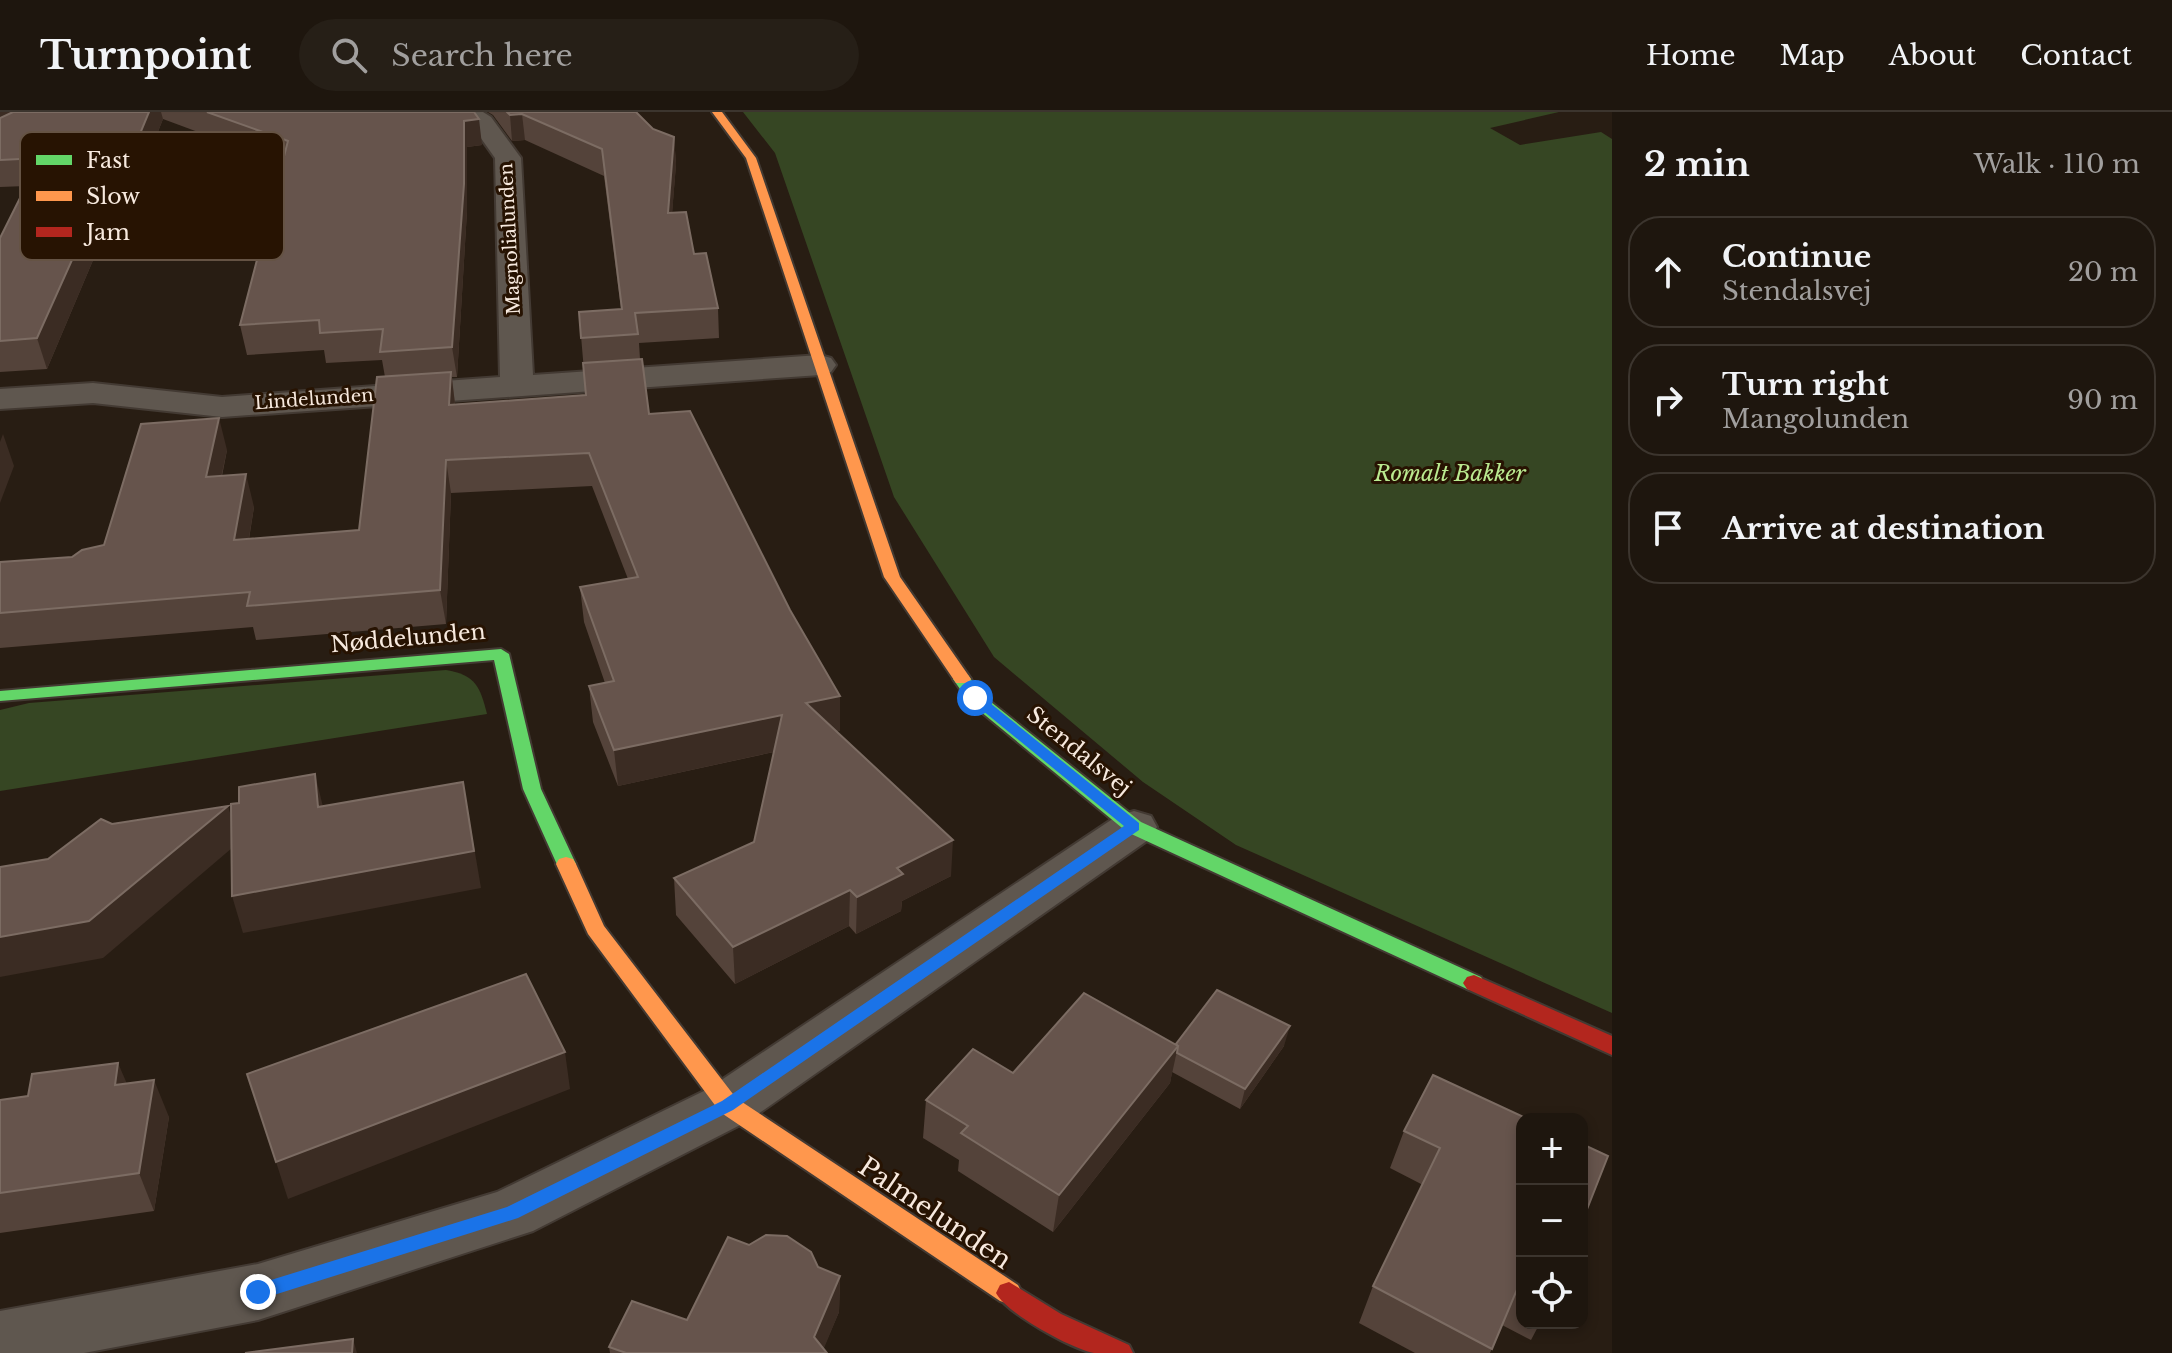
<!DOCTYPE html>
<html lang="en">
<head>
<meta charset="utf-8">
<style>
	body { margin:0; font-family:"Libre Baskerville",serif; background:#261f17; color:#f1f3f6 }
	.controls { position:absolute; right:24px; bottom:24px; display:grid; overflow:hidden; border-radius:16px; box-shadow:0 4px 12px #0003 }
	.controls button { width:72px; height:72px; display:grid; place-items:center; padding:0; border:0; border-bottom:2px solid #3c352e; background:#1e160e; color:#f1f3f6; font:40px sans-serif }
	.stop { position:absolute; width:24px; height:24px; margin:-18px; border:6px solid #1a73e8; border-radius:50%; background:#fff }
	.stop.end { background:#1a73e8; border-color:#fff; box-shadow:0 2px 8px #0008 }
	.list { margin:0; padding:0; list-style:none }
	h2 { display:flex; justify-content:space-between; align-items:center; height:104px; margin:0; padding:0 32px; font-size:34px }
	h2 small { font-size:26px; font-weight:400; color:#a19f9e }
	.list li { display:grid; grid-template-columns:52px 1fr auto; gap:24px; align-items:center; box-sizing:border-box; height:112px; margin:0 16px 16px; padding:0 16px; border:2px solid #3c352e; border-radius:32px }
	.list b { display:block; font-size:30px; white-space:nowrap }
	.list p { margin:0; font-size:26px; white-space:nowrap; color:#a19f9e }
	.list em { font-size:26px; font-style:normal; color:#a19f9e }
	.icon { flex:none; width:44px; height:44px; fill:none; stroke:currentColor; stroke-width:2; stroke-linecap:round; stroke-linejoin:round }
	.map { position:relative; flex:none; width:1612px; height:1241px; overflow:hidden }
	header { display:flex; align-items:center; gap:48px; box-sizing:border-box; height:112px; padding:0 40px; background:#1e160e; border-bottom:2px solid #3c352e }
	header strong { font-size:38px }
	nav { display:flex; gap:44px; margin-inline-start:auto; font-size:28px }
	.search { width:560px; height:72px; background:#261f17; display:flex; align-items:center; gap:20px; box-sizing:border-box; padding:0 28px; border-radius:44px; color:#a19f9e; font-size:30px }
	main { display:flex }
	aside { flex:1; background:#1e160e }
	.map>svg:first-child { display:block }
</style>
</head>
<body>
<header>
<strong>Turnpoint</strong>
<div class="search"><svg class="icon" aria-label="search" viewBox="0 0 24 24"><circle cx="10" cy="10" r="6"/><path d="M15 15l6 6"/></svg>Search here</div>
<nav><a>Home</a><a>Map</a><a>About</a><a>Contact</a></nav>
</header>
<main>
<div class="map">
<svg width="1612" height="1241" viewBox="0 0 1612 1241">
	<rect width="100%" height="100%" fill="#281d13"/>
	<!-- green -->
	<g fill="#364623">
		<path d="M 743,0 L 1559,0 L 1490,16 L 1520,33 L 1601,20 L 1612,27 L 1612,901 L 1236,733 L 1143,670 L 994,545 L 894,385 L 775,41 Z"/>
		<path d="M 446,558 C 476,563 480,575 487,602 L 0,679 L 0,598 L 29,591 Z"/>
	</g>
	<g fill="none" stroke-linecap="round" stroke-linejoin="round">
		<!-- street casing -->
		<g stroke="#433a33" stroke-width="4">
			<g id="street">
				<path d="M 453,0 L 483,0 L 491,5 L 521,46 L 533,263 L 820,243 L 831,246 L 836,253 L 831,260 L 820,263 L 222,305 L 93,291 L 0,297 L 0,277 L 93,271 L 222,285 L 500,265 L 495,46 L 473,15 Z"/>
				<path d="M 1134,699 L 1151,704 L 1157,715 L 1151,726 L 748,1009 L 533,1119 L 258,1208 L 84,1241 L 0,1241 L 0,1199 L 258,1152 L 497,1080 L 708,977 L 1117,704 Z"/>
			</g>
		</g>
		<!-- fast casing -->
		<g stroke="#433a33" stroke-width="4">
			<g id="fast">
				<path d="M 501,537 L 509,542 L 541,677 L 576,752 L 573,757 L 559,757 L 523,677 L 494,548 L 0,589 L 0,579 Z"/>
				<path d="M 962,562 L 968,563 L 981,582 L 1141,710 L 1481,865 L 1485,871 L 1481,877 L 1474,879 L 1467,877 L 1127,720 L 969,590 L 953,567 Z"/>
			</g>
		</g>
		<!-- slow casing -->
		<g stroke="#433a33" stroke-width="4">
			<g id="slow">
				<path d="M 712,0 L 722,0 L 756,46 L 900,465 L 971,567 L 968,571 L 956,571 L 884,465 L 746,46 Z"/>
				<path d="M 566,745 L 573,747 L 576,752 L 604,814 L 736,986 L 1018,1173 L 1022,1181 L 1018,1189 L 1009,1192 L 1000,1189 L 720,1000 L 588,822 L 556,752 L 559,747 Z"/>
			</g>
		</g>
		<!-- jam casing -->
		<g stroke="#433a33" stroke-width="4">
			<g id="jam">
				<path d="M 1474,863 L 1612,924 L 1612,943 L 1467,877 L 1463,871 L 1467,865 Z"/>
				<path d="M 1009,1170 L 1061,1202 L 1129,1233 L 1133,1241 C 1121,1241 1106,1241 1094,1241 C 1072,1237 1006,1201 996,1181 L 1000,1173 Z"/>
			</g>
		</g>
		<!-- street -->
		<use href="#street" fill="#5f574f" fill-rule="evenodd"/>
		<!-- fast -->
		<use href="#fast" fill="#63d668" fill-rule="evenodd"/>
		<!-- slow -->
		<use href="#slow" fill="#ff974d" fill-rule="evenodd"/>
		<!-- jam -->
		<use href="#jam" fill="#b3261e" fill-rule="evenodd"/>
	</g>
	<!-- wall -->
	<g fill="#54433a">
		<path d="M 0,0 L 474,0 L 482,33 L 467,35 L 467,99 L 457,265 L 452,265 L 455,292 L 586,283 L 579,200 L 621,197 L 604,64 L 525,28 L 512,29 L 493,3 L 488,0 L 636,0 L 653,17 L 674,25 L 676,52 L 672,101 L 694,142 L 718,196 L 719,226 L 639,231 L 640,247 L 649,302 L 840,619 L 837,619 L 951,764 L 902,789 L 901,799 L 856,822 L 849,814 L 735,872 L 676,803 L 674,766 L 754,730 L 774,640 L 618,674 L 593,610 L 589,574 L 605,571 L 584,510 L 580,475 L 628,467 L 592,374 L 451,381 L 446,512 L 256,528 L 253,515 L 0,536 L 0,451 L 72,445 L 104,433 L 227,338 L 222,364 L 254,395 L 249,427 L 359,418 L 385,265 L 382,248 L 326,251 L 324,238 L 247,243 L 240,213 L 282,51 L 163,7 L 139,67 L 127,68 L 47,257 L 0,260 L 0,126 L 26,74 L 0,75 Z"/>
		<path d="M 1176,932 L 1284,934 L 1240,997 L 1172,960 L 1170,971 L 1053,1120 L 958,1059 L 959,1048 L 923,1026 L 926,988 L 1013,961 Z"/>
		<path d="M 127,971 L 169,1005 L 154,1099 L 0,1121 L 0,988 Z"/>
		<path d="M 1522,1007 L 1522,1211 L 1540,1211 L 1531,1228 L 1502,1213 L 1490,1241 L 1415,1241 L 1359,1211 L 1373,1174 L 1423,1073 L 1390,1056 L 1404,1019 Z"/>
		<path d="M 749,1133 L 818,1155 L 840,1164 L 839,1200 L 823,1237 L 827,1241 L 610,1241 L 609,1235 L 687,1208 Z"/>
	</g>
	<!-- shaded-wall -->
	<g fill="#3b2c23">
		<path d="M 0,0 L 23,0 L 0,12 Z"/>
		<path d="M 149,0 L 161,0 L 163,7 L 139,67 L 132,41 Z"/>
		<path d="M 522,2 L 525,28 L 512,29 L 510,3 Z"/>
		<path d="M 479,7 L 482,33 L 467,35 L 467,99 L 457,265 L 452,235 L 464,9 Z"/>
		<path d="M 674,25 L 676,52 L 670,129 L 668,101 Z"/>
		<path d="M 120,41 L 127,68 L 47,257 L 37,226 Z"/>
		<path d="M 451,260 L 455,292 L 449,293 Z"/>
		<path d="M 219,306 L 227,338 L 214,398 L 206,365 Z"/>
		<path d="M 3,322 L 14,354 L 0,391 L 0,330 Z"/>
		<path d="M 446,348 L 451,381 L 446,512 L 440,478 Z"/>
		<path d="M 246,362 L 254,395 L 243,462 L 234,428 Z"/>
		<path d="M 840,584 L 840,619 L 806,626 L 806,591 Z"/>
		<path d="M 782,603 L 782,638 L 618,674 L 614,638 Z"/>
		<path d="M 315,662 L 324,699 L 318,695 Z"/>
		<path d="M 463,670 L 481,776 L 243,821 L 232,784 Z"/>
		<path d="M 228,694 L 239,730 L 103,846 L 0,865 L 0,825 Z"/>
		<path d="M 953,728 L 951,764 L 902,789 L 901,799 L 856,822 L 857,785 L 897,756 Z"/>
		<path d="M 850,778 L 849,814 L 735,872 L 733,835 Z"/>
		<path d="M 1290,914 L 1284,934 L 1240,997 L 1245,977 Z"/>
		<path d="M 1178,934 L 1170,971 L 1053,1120 L 1059,1083 Z"/>
		<path d="M 565,940 L 570,977 L 288,1087 L 276,1050 Z"/>
		<path d="M 118,951 L 134,988 L 115,973 Z"/>
		<path d="M 154,968 L 169,1005 L 154,1099 L 139,1061 Z"/>
		<path d="M 840,1164 L 839,1200 L 822,1241 L 814,1225 Z"/>
		<path d="M 353,1227 L 357,1241 L 352,1241 Z"/>
	</g>
	<!-- building -->
	<g fill="#66544c" stroke="#7c6c63" stroke-width="2">
		<path d="M 13,0 L 149,0 L 132,41 L 120,41 L 37,226 L 0,229 L 0,126 L 40,46 L 0,48 L 0,6 Z"/>
		<path d="M 207,0 L 474,0 L 479,7 L 464,9 L 464,72 L 452,235 L 380,240 L 383,217 L 320,221 L 319,208 L 240,213 L 288,29 Z"/>
		<path d="M 507,0 L 636,0 L 653,17 L 674,25 L 668,101 L 686,100 L 694,142 L 706,141 L 718,196 L 635,201 L 638,222 L 581,226 L 579,200 L 622,197 L 602,37 L 522,2 L 510,3 Z"/>
		<path d="M 642,247 L 649,302 L 690,299 L 790,498 L 840,584 L 806,591 L 953,728 L 897,756 L 903,762 L 857,785 L 850,778 L 733,835 L 674,766 L 754,730 L 782,603 L 614,638 L 589,574 L 614,569 L 580,475 L 638,465 L 589,341 L 446,348 L 440,478 L 247,494 L 250,480 L 0,501 L 0,450 L 72,445 L 82,438 L 104,433 L 141,312 L 219,306 L 206,365 L 246,362 L 234,428 L 359,418 L 377,265 L 451,260 L 449,293 L 586,283 L 583,251 Z"/>
		<path d="M 315,662 L 318,695 L 463,670 L 474,739 L 232,784 L 231,692 L 239,691 L 239,675 Z"/>
		<path d="M 228,694 L 89,809 L 0,825 L 0,755 L 48,747 L 101,707 L 112,712 Z"/>
		<path d="M 526,862 L 565,940 L 276,1050 L 247,962 Z"/>
		<path d="M 1217,878 L 1290,914 L 1245,977 L 1177,941 L 1178,934 L 1176,932 Z"/>
		<path d="M 1084,881 L 1178,934 L 1059,1083 L 961,1021 L 968,1014 L 926,988 L 973,937 L 1013,961 Z"/>
		<path d="M 118,951 L 115,973 L 154,968 L 139,1061 L 0,1081 L 0,988 L 28,984 L 32,962 Z"/>
		<path d="M 1433,963 L 1528,1007 L 1522,1007 L 1522,1177 L 1518,1175 L 1492,1237 L 1373,1174 L 1440,1036 L 1404,1019 Z"/>
		<path d="M 1582,1032 L 1608,1044 L 1582,1110 Z"/>
		<path d="M 766,1123 L 787,1124 L 811,1140 L 818,1155 L 840,1164 L 814,1225 L 827,1241 L 626,1241 L 609,1235 L 632,1189 L 687,1208 L 728,1125 L 749,1133 Z"/>
		<path d="M 353,1227 L 352,1241 L 245,1241 Z"/>
	</g>
	<!-- route -->
	<path fill="#1a73e8" d="M 971,583 L 980,583 L 1139,711 L 1139,718 L 733,998 L 518,1106 L 258,1188 L 252,1186 L 252,1174 L 258,1172 L 507,1095 L 722,989 L 1124,714 L 971,589 Z"/>
	<g text-anchor="middle" dominant-baseline="central" stroke-width="6" stroke-linejoin="round" paint-order="stroke">
		<!-- far-street labels -->
		<g font-size="18" fill="#f7e9de" stroke="#271302">
			<text transform="translate(510 127) rotate(-93)">Magnolialunden</text>
			<text transform="translate(314 287) rotate(-4)">Lindelunden</text>
		</g>
		<!-- park labels -->
		<g font-size="22" font-style="italic" fill="#baea90" stroke="#271302">
			<text x="1450" y="361">Romalt Bakker</text>
		</g>
		<!-- street labels -->
		<g font-size="22" fill="#f7e9de" stroke="#271302">
			<text transform="translate(408 526) rotate(-5)">Nøddelunden</text>
			<text transform="translate(1079 639) rotate(39)">Stendalsvej</text>
		</g>
		<!-- near-street labels -->
		<g font-size="26" fill="#f7e9de" stroke="#271302">
			<text transform="translate(935 1101) rotate(34)">Palmelunden</text>
		</g>
	</g>
	<!-- legend -->
	<rect x="20" y="20" width="264" height="128" rx="12" fill="#271302" stroke="#655344" stroke-width="2"/>
	<rect x="36" y="43" width="36" height="10" fill="#63d668"/>
	<rect x="36" y="79" width="36" height="10" fill="#ff974d"/>
	<rect x="36" y="115" width="36" height="10" fill="#b3261e"/>
	<g font-size="22" fill="#f7e9de">
		<text x="86" y="56">Fast</text>
		<text x="86" y="92">Slow</text>
		<text x="86" y="128">Jam</text>
	</g>
</svg>
<div class="controls">
<button>+</button>
<button>−</button>
<button><svg class="icon" aria-label="locate" viewBox="0 0 24 24"><circle cx="12" cy="12" r="6"/><path d="M12 2v4M12 18v4M2 12h4M18 12h4"/></svg></button>
</div>
<div class="stop" style="left:975px;top:586px"></div>
<div class="stop end" style="left:258px;top:1180px"></div>
</div>
<aside>
<h2>2 min<small>Walk · 110 m</small></h2>
<ul class="list">
<li><svg class="icon" aria-label="ahead" viewBox="0 0 24 24"><path d="M12 20V5M6 11l6-6 6 6"/></svg><div><b>Continue</b><p>Stendalsvej</p></div><em>20 m</em></li>
<li><svg class="icon" aria-label="right" viewBox="0 0 24 24"><path d="M7 20v-9h11M14 6l5 5-5 5"/></svg><div><b>Turn right</b><p>Mangolunden</p></div><em>90 m</em></li>
<li><svg class="icon" aria-label="arrive" viewBox="0 0 24 24"><path d="M6 21V4h12l-3 4 3 4H6"/></svg><div><b>Arrive at destination</b></div></li>
</ul>
</aside>
</main>
</body>
</html>
